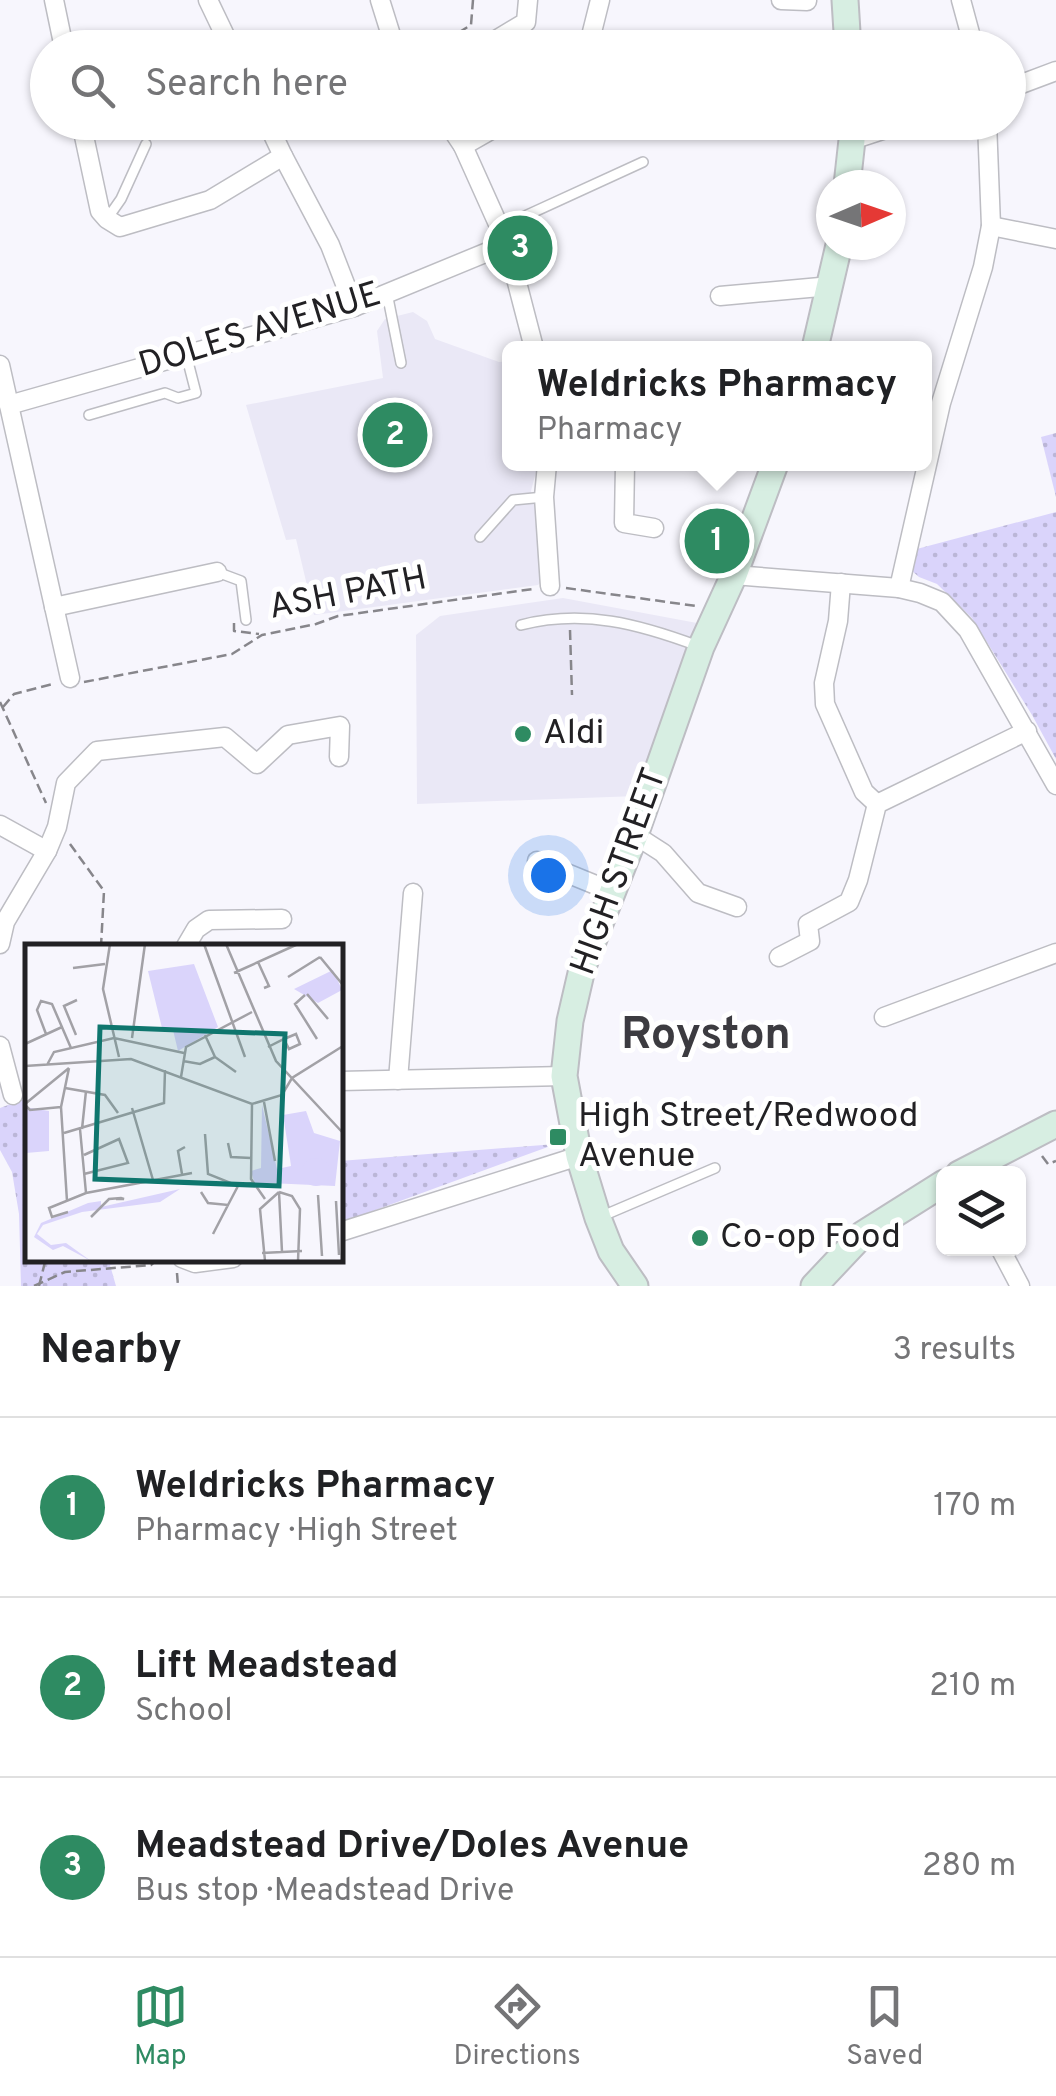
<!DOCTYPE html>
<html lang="en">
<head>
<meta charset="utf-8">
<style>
	body { margin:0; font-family:Overpass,sans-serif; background:#f2f2f2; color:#202124 }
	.controls { position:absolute; right:30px; bottom:30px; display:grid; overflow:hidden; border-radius:15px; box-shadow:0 2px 8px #0004 }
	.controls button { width:90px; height:90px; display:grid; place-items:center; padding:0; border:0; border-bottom:2px solid #e0e0e0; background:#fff; color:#202124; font:50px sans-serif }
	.compass { position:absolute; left:816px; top:170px; width:90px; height:90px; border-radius:50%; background:#fff; box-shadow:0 2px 8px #0004; rotate:88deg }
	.you { position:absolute; left:548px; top:875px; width:35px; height:35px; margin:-25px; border:8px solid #fff; border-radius:50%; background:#1a73e8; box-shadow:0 0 0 15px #1a73e833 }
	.badge { display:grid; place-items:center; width:65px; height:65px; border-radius:50%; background:#2e8b62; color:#fff; font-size:32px; font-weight:700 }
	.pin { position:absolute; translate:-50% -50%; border:5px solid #fff; box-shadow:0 2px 10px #0006 }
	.popup { position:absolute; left:502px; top:341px; width:430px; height:130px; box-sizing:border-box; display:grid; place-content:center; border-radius:15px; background:#fff; filter:drop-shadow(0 2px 8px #0005); font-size:32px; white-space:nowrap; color:#757577 }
	.popup b { font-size:38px; color:#202124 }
	.popup::after { content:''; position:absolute; left:50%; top:100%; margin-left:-20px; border:20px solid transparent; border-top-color:#fff }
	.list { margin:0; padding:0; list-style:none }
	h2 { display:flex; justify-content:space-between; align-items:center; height:130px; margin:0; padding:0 40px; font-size:42px }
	h2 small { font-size:32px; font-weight:400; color:#757577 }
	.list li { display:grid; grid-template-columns:65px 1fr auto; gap:30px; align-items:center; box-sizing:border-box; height:180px; padding:0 40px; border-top:2px solid #e0e0e0 }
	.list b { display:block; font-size:38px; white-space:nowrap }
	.list p { margin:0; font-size:32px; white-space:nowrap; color:#757577 }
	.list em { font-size:32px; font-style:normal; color:#757577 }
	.icon { flex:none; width:55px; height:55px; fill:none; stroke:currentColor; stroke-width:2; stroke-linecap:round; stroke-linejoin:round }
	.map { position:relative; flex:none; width:1056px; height:1286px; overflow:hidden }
	.search { position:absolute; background:#fff; box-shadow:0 2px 8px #0004; left:30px; right:30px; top:30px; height:110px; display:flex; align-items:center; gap:25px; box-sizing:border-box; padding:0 35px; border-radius:55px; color:#757577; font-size:38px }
	.sheet { height:670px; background:#fff }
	nav { display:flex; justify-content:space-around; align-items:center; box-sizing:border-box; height:140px; border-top:2px solid #e0e0e0; background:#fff; font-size:28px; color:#757577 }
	nav a { display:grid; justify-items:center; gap:5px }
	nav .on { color:#2e8b62 }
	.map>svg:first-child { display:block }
</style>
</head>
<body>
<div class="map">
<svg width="1056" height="1286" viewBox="0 0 1056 1286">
	<defs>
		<pattern id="green-dots" width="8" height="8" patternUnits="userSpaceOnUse" patternTransform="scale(2.5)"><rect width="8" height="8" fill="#dad4fb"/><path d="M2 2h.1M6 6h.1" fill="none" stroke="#bbb6d7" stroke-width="1.8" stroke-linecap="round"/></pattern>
	</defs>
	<rect width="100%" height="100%" fill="#f7f6fd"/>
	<!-- built -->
	<g fill="#eae8f6">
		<path d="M 413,312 L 427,321 L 435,339 L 499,362 L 509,361 L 510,464 L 538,464 L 531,491 L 533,503 L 539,508 L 542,581 L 538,585 L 314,615 L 296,539 L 286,540 L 246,405 L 383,378 L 377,331 L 385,319 Z"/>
		<path d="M 563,598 L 697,623 L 637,796 L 417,804 L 416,635 L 440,616 Z"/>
	</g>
	<!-- green -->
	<g fill="url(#green-dots)">
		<path d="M 1056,433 L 1056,497 L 1041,437 Z"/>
		<path d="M 1056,512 L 1056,759 L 1032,715 L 972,618 L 937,584 L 919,577 L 911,570 L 913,550 Z"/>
		<path d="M 27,1098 L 28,1258 L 148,1259 L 110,1265 L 116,1286 L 21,1286 L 19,1214 L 12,1172 L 0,1150 L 0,1108 Z"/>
		<path d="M 556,1144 L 340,1223 L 340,1161 Z"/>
	</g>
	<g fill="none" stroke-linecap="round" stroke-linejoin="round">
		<!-- lane casing -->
		<g stroke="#bdbdc3" stroke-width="12">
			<g id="lane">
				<path d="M 107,219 L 121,199 L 146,144"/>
				<path d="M 501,227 L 643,162"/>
				<path d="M 387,293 L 401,363"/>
				<path d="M 89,415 L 165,393 L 178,398 L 196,393 L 186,354"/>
				<path d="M 480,537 L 513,500 L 544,497"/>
				<path d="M 217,572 L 241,581 L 246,620"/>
				<path d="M 521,625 C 584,609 639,624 698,646"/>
				<path d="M 600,1217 L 715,1168"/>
			</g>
		</g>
		<!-- street casing -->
		<g stroke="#bdbdc3" stroke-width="21">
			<g id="street">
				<path d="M 54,0 L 64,48"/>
				<path d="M 208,0 L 231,48"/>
				<path d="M 380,0 L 395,48"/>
				<path d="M 781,0 L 807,1"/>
				<path d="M 961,0 L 974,48"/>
				<path d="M 496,40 L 526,22 L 528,0"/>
				<path d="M 588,48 L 600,0"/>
				<path d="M 1008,89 L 1056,71"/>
				<path d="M 81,122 L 100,211 L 107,219 L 120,227 L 210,200 L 283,156 L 267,122"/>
				<path d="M 447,122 L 463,146 L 507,244 L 534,348"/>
				<path d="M 852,140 L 907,122"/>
				<path d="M 463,146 L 505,122"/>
				<path d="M 283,156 L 330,245 L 354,307"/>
				<path d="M 991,226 L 1056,239"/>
				<path d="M 720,296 L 831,286"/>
				<path d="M 0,365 L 70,678"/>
				<path d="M 9,405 L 354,307 L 507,244"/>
				<path d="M 547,464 L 544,497 L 550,586"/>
				<path d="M 625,464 L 624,523 L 654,528"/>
				<path d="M 734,575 L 899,588 L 920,593 L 942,602 L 968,630 L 1056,785"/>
				<path d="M 841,583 L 838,621 L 824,683 L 825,704 L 864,792 L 877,804"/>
				<path d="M 899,588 L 941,403 L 983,267 L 991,226 L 987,122"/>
				<path d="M 54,607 L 217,572"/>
				<path d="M 0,825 L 47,851"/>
				<path d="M 635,835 L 663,853 L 698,893 L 737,907"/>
				<path d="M 537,861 L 613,892"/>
				<path d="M 0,944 L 5,922 L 47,851 L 57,827 L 66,783 L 97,751 L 225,737 L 257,764 L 288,735 L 340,726 L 339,757"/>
				<path d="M 186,946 L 196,929 L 209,920 L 282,919"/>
				<path d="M 779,957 L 810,941 L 808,924 L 849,902 L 858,880 L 877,804 L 1027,731"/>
				<path d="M 884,1017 L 1056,953"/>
				<path d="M 0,1046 L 13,1095"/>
				<path d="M 398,1080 L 413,893"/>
				<path d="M 340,1081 L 564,1076"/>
				<path d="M 340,1232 L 579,1156"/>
				<path d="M 1000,1248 L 1020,1286"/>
				<path d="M 182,1258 L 195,1263 L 233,1258"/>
			</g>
		</g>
		<!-- secondary casing -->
		<g stroke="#bdbdc3" stroke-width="29">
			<g id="secondary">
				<path d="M 845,0 L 848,48"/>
				<path d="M 847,185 L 852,140 L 851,122"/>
				<path d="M 815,348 L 839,245"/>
				<path d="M 959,1174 L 1056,1124"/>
				<path d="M 635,1286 L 611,1251 L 598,1218 L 579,1156 L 564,1076 L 570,1021 L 582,969 L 635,835 L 701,647 L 734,575 L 775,464"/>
				<path d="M 814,1286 L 863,1234 L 944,1183"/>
			</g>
		</g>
		<!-- path -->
		<g stroke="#87868b" stroke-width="2.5" stroke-dasharray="10 5" stroke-linecap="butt">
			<path d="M 433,48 L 471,25 L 473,0"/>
			<path d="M 566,588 L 696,606"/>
			<path d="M 234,623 L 234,631 L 259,634"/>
			<path d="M 570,630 L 572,695"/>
			<path d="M 84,682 L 232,654 L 262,635 L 316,624 L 338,616 L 533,589"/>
			<path d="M 0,702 L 46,803"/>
			<path d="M 3,707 L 14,694 L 53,684"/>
			<path d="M 70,844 L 104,891 L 101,946"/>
			<path d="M 1042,1156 L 1048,1164 L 1056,1161"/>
			<path d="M 177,1273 L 178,1286"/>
			<path d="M 34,1286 L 65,1272 L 151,1265 L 159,1258"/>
			<path d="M 39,1286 L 46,1258"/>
		</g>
		<!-- lane -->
		<use href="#lane" stroke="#fff" stroke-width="9"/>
		<!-- street -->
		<use href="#street" stroke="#fff" stroke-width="18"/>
		<!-- secondary -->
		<use href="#secondary" stroke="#d7eee2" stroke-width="25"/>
	</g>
	<!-- markers -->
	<g fill="#2e8b62" stroke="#fff" stroke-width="4">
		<circle cx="523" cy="734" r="10"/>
		<rect x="548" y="1127" width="20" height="20" rx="5"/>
		<circle cx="700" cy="1238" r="10"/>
	</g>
	<g text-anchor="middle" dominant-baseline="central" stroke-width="10" stroke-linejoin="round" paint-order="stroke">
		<!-- street labels -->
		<g font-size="35" fill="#222124" stroke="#fff">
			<text transform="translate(260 331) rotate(-17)">DOLES AVENUE</text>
			<text transform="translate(348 594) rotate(-11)">ASH PATH</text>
			<text transform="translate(620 872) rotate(-70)">HIGH STREET</text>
		</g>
		<!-- poi labels -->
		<g font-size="35" fill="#222124" stroke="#fff" text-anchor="start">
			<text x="543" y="734">Aldi</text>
			<text x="578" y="1117">High Street/Redwood<tspan x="578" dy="40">Avenue</tspan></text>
			<text x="720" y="1238">Co-op Food</text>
		</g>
		<!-- district labels -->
		<g font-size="45" font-weight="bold" fill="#3c3b40" stroke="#fff">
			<text x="706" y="1036">Royston</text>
		</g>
	</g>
	<!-- overview -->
	<g transform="translate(25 944)">
		<rect width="318" height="318" fill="#f7f6fd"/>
		<path d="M 169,20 L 193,83 L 153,107 L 148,86 L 138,88 L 123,27 ZM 308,26 L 317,46 L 293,59 L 269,45 ZM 237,161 L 252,225 L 266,222 L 265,215 L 313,215 L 310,242 L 244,239 L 231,245 L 226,227 L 236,224 ZM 0,163 L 24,167 L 24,207 L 1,209 Z" fill="#dad4fb"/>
		<path d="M 155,245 L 135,258 L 57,268 L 18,281 L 12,290 L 26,301 L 41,299 L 66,317 L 38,302 L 28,306 L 9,293 L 16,279 L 63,259 L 76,257 L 76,263 Z" fill="#dad4fb"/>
		<path d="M 281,167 L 289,189 L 315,197 L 313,215 L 265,215 L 258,171 Z" fill="#dad4fb"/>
		<path d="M277 228a14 14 0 1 1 28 0a14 14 0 1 1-28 0Z" fill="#dad4fb"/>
		<path fill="none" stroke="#a2a1a6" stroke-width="2.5" d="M 85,0 L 78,45 L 94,113M 179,0 L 220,113M 201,0 L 251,117 L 318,189M 295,13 L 318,41M 233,18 L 244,42 L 239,44M 48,24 L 80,20M 209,29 L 273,0M 263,33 L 295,13M 282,50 L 303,75M 280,51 L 270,60 L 292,95M 21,90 L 12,66 L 16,57 L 27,60 L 46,104M 51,91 L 39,62 L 52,56M 180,91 L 190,113 L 211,128M 107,94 L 120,0M 0,100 L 37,83M 243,103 L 259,95 L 271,90 L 275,100 L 264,105 L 259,95M 158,117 L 175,120 L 190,113M 22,121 L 29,108 L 89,94 L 159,109M 0,122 L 106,115 L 227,160 L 257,151 L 267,134 L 318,102M 156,133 L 161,103 L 227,68M 40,144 L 80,151 L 93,169M 72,149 L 74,119M 239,158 L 250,217M 0,160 L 44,124M 227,160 L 226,235 L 240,255M 0,161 L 5,166 L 36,163M 107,164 L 128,236M 55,185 L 61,249M 57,185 L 61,147M 39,189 L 139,159 L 140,126M 180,190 L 183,230 L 213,242 L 227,239M 203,199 L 206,213 L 226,214M 59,211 L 94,195 L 103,219 L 59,230M 157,230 L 153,207 L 160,203M 176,248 L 183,259 L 203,261 L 213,242M 254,248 L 267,252 L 275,265 L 273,317M 254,248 L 257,308M 293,251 L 297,312M 42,257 L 36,163 L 44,124M 311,257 L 314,311M 43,268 L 27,273 L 24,264 L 61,249 L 167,229M 66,273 L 84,255 L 96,254 L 99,255 L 91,255M 188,290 L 203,261M 237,309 L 277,307M 240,317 L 235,265 L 254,248"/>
		<path fill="#0f766e" fill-opacity="0.15" stroke="#0f766e" stroke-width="5" d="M 75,83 L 260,90 L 254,242 L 70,235 Z"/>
		<rect width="318" height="318" fill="none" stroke="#222124" stroke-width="5"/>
	</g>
</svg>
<div class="controls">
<button><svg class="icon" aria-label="layers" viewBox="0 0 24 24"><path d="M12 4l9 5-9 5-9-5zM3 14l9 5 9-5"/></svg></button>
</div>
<svg class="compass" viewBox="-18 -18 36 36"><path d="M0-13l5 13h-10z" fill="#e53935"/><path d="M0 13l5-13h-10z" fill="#757577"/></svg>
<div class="you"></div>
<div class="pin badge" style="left:717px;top:541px">1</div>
<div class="popup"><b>Weldricks Pharmacy</b>Pharmacy</div>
<div class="pin badge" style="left:395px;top:435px">2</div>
<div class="pin badge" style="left:520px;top:248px">3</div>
<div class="search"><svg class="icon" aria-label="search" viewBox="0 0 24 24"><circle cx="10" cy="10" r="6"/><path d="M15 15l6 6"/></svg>Search here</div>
</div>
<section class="sheet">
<h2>Nearby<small>3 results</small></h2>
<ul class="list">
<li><span class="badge">1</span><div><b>Weldricks Pharmacy</b><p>Pharmacy · High Street</p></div><em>170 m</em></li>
<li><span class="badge">2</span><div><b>Lift Meadstead</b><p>School</p></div><em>210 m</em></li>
<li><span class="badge">3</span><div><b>Meadstead Drive/Doles Avenue</b><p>Bus stop · Meadstead Drive</p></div><em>280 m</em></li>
</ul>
</section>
<nav>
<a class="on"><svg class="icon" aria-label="map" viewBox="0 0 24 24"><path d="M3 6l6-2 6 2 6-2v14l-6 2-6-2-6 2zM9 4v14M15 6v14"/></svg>Map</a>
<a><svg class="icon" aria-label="directions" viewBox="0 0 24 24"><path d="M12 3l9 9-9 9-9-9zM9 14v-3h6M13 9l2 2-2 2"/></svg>Directions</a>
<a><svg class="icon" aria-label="saved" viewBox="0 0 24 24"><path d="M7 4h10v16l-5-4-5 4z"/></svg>Saved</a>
</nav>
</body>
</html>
